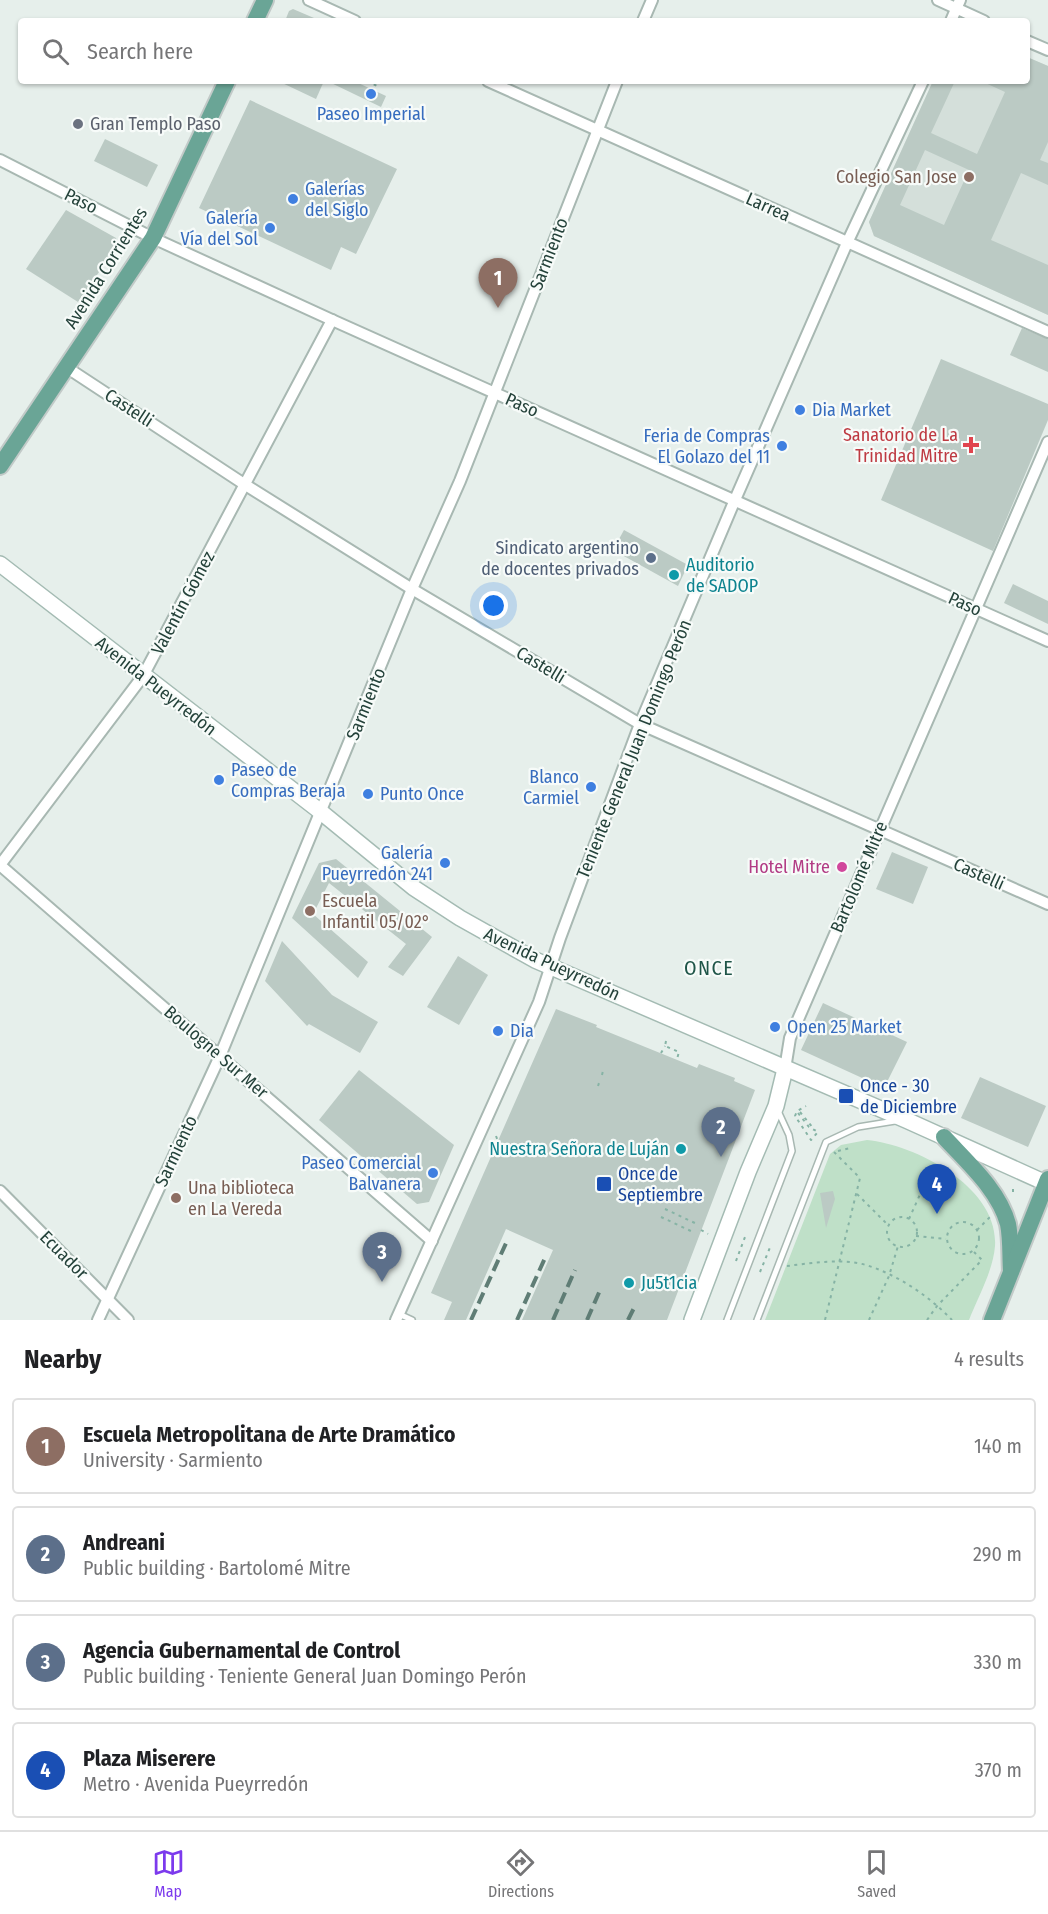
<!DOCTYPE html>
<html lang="en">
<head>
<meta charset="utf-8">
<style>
	body { margin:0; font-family:"Fira Sans Condensed",sans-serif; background:#f6f6f6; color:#202124 }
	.you { position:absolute; left:494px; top:606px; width:21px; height:21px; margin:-15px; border:4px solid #fff; border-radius:50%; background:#1a73e8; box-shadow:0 0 0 9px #1a73e833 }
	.badge { display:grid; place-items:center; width:39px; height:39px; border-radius:50%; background:#7c3aed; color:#fff; font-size:20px; font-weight:700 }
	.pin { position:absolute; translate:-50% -50px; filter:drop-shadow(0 2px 3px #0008) }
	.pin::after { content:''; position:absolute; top:32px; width:21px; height:18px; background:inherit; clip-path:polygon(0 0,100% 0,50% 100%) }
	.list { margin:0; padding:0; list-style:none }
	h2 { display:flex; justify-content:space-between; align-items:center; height:78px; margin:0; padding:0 24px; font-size:26px }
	h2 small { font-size:20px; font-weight:400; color:#757577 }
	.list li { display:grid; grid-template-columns:39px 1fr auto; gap:18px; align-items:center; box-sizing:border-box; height:96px; margin:0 12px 12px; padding:0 12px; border:2px solid #e0e0e0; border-radius:6px }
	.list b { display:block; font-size:22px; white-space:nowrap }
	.list p { margin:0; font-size:20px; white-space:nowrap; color:#757577 }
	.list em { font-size:20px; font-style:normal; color:#757577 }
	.icon { flex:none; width:33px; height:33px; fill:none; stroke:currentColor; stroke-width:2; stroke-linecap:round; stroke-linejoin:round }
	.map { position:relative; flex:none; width:1048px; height:1320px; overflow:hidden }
	.search { position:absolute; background:#fff; box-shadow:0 2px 4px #0004; left:18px; right:18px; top:18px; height:66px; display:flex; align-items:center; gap:15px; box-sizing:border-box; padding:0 21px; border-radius:6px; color:#757577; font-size:22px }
	.sheet { height:510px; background:#fff }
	nav { display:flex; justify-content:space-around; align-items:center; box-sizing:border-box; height:84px; border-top:2px solid #e0e0e0; background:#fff; font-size:16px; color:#757577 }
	nav a { display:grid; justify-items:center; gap:3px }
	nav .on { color:#7c3aed }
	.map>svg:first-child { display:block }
</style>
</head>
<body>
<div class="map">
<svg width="1048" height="1320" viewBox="0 0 1048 1320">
	<rect width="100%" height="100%" fill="#e6efeb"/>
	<!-- built -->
	<path fill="#d4dfda" d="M 1027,57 L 1048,66 L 1048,315 L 874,236 L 869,222 L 933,81 L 1027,81 Z"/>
	<!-- green -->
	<path fill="#bfe0c8" d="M 867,1140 C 916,1145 999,1187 995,1246 C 993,1271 978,1297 969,1320 L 765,1320 L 830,1154 L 841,1145 Z"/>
	<!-- building -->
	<g fill="#bbcac4" fill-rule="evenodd">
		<path d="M 293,9 L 321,21 L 285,21 L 289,11 Z"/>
		<path d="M 1027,57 L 1048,66 L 1048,142 L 1040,160 L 1048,163 L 1048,185 L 1021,173 L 991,240 L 1048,265 L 1048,315 L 874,236 L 869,222 L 933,81 L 955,81 L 931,133 L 977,154 L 1005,92 L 981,81 L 1027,81 ZM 925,150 L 969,170 L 944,225 L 900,205 Z"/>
		<path d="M 278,81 L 324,81 L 316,99 Z"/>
		<path d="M 327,81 L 354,81 L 386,96 L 381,107 Z"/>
		<path d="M 250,100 L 397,169 L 356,254 L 341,247 L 331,270 L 199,208 Z"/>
		<path d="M 105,139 L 158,165 L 147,187 L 94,161 Z"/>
		<path d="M 66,210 L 116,238 L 118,245 L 78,302 L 26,269 Z"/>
		<path d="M 1022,328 L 1048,339 L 1048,372 L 1010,355 Z"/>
		<path d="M 941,359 L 1048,404 L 1048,420 L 993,551 L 881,500 Z"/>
		<path d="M 624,530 L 688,565 L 678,586 L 613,550 Z"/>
		<path d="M 1013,584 L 1048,601 L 1048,624 L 1004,603 Z"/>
		<path d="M 892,852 L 928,867 L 913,904 L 876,889 Z"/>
		<path d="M 336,859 L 432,937 L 403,976 L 388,967 L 406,944 L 329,883 L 313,914 L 368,962 L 358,978 L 292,918 L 319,863 Z"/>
		<path d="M 282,941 L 332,995 L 378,1022 L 360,1053 L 309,1024 L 307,1026 L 265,981 Z"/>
		<path d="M 458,956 L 488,975 L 459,1025 L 427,1007 Z"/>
		<path d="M 823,1003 L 907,1042 L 884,1088 L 801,1050 Z"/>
		<path d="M 556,1009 L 597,1025 L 596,1027 L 697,1068 L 699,1064 L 735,1078 L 734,1081 L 755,1090 L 667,1320 L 522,1320 L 553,1250 L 506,1229 L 466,1320 L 444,1320 L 452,1302 L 431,1293 Z"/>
		<path d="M 359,1070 L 454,1145 L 429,1202 L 417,1204 L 319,1120 Z"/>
		<path d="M 980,1077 L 1046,1106 L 1028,1147 L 961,1118 Z"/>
		<path d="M 833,1191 L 835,1199 L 826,1228 L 820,1193 Z"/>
	</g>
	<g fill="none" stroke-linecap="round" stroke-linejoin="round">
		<!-- lane casing -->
		<g stroke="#a8b8b2" stroke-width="8">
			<g id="lane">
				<path d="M 399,1314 L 412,1320"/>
				<path d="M 727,1320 L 792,1151 L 789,1135 L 778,1111"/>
				<path d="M 757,1320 L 826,1142 L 858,1127 L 895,1121"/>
			</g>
		</g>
		<!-- street casing -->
		<g stroke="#a8b8b2" stroke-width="14">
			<g id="street">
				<path d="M 309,0 L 355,21"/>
				<path d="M 938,0 L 984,21"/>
				<path d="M 643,21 L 652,0"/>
				<path d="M 951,21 L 960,0"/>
				<path d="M 1027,41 L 1048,50"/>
				<path d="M 488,81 L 1048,332"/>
				<path d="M 0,160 L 153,238 L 332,320 L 1048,641"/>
				<path d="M 332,320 L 143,676 L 0,865 L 432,1241"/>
				<path d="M 66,367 L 244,484 L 412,589 L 640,724 L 1048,904"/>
				<path d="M 785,1069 L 790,1038 L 1048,442"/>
				<path d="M 0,1191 L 128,1320"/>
				<path d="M 98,1320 L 220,1056 L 412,589 L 460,481 L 617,81"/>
				<path d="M 396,1320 L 539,1002 L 560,938 L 640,724 L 734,502 L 847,243 L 923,81"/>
			</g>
		</g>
		<!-- secondary casing -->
		<g stroke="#a4bbb3" stroke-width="18">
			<g id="secondary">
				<path d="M 0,564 L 321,812 L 414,888 L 460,918 L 535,960 L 906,1120 L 1048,1184"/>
				<path d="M 692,1320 L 748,1172 L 776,1106 L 785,1069"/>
			</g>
		</g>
		<!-- primary casing -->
		<g stroke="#c2cac8" stroke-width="20">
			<g id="primary">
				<path d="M 255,21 L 265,0"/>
				<path d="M 0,466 L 153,238 L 227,81"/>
				<path d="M 944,1137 C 967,1162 999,1190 1008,1224 C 1011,1239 1010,1256 1011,1271"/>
				<path d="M 992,1320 L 1048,1179"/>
			</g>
		</g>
		<!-- path -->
		<g stroke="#86b3a5" stroke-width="2" stroke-dasharray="3 4.5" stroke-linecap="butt">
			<path d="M 367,81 L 377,86"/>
			<path d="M 666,1041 L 665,1046 L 679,1052 L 677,1059"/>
			<path d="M 661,1053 L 665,1046"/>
			<path d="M 602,1075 L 603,1071"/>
			<path d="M 598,1086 L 600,1080"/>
			<path d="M 800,1112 L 813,1128"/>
			<path d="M 798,1113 L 809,1127 L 818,1132 L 811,1140 L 795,1116 L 797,1111 L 806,1106"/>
			<path d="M 496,1136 L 498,1141"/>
			<path d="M 838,1151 L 850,1148"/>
			<path d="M 1013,1189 L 1013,1196"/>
			<path d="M 857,1194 L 889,1226"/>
			<path d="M 665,1209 L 697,1224"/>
			<path d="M 661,1217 L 693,1232"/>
			<circle cx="902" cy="1232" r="15"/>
			<path d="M 909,1219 L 930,1172"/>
			<circle cx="963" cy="1238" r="16"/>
			<path d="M 701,1230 L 708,1234"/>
			<path d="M 977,1230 L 990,1217"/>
			<path d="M 916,1236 L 946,1239"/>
			<path d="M 736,1261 L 745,1237"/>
			<path d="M 787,1266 C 812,1263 842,1258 866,1265 C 898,1275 929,1296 952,1320"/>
			<path d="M 760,1272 L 771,1245"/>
			<path d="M 825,1320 L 860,1178 L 832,1150"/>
			<path d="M 869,1320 L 889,1276 L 898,1246"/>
			<path d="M 927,1320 L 937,1306 L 982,1260 L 974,1252"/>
		</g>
		<!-- lane -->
		<use href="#lane" stroke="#fff" stroke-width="5"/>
		<!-- street -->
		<use href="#street" stroke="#fff" stroke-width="10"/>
		<!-- secondary -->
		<use href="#secondary" stroke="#fff" stroke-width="15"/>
		<!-- primary -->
		<use href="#primary" stroke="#6aa596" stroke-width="16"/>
		<!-- rail -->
		<g stroke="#5f7d75" stroke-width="4" stroke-dasharray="12 6" stroke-linecap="butt">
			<path d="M 471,1320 L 507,1241"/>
			<path d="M 517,1320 L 545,1258"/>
			<path d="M 553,1320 L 575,1270"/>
			<path d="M 587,1320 L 601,1288"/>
			<path d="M 628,1320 L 636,1304"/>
		</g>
	</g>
	<!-- markers -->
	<g fill="#3f7fe0" stroke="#f7fbf9" stroke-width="2">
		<circle cx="371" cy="94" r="6"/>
		<circle cx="293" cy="199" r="6"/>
		<circle cx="270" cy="228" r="6"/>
		<circle cx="800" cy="410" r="6"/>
		<circle cx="782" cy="446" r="6"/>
		<circle cx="219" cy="780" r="6"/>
		<circle cx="591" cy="787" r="6"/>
		<circle cx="368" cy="794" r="6"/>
		<circle cx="445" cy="863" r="6"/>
		<circle cx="775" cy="1027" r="6"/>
		<circle cx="498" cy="1031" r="6"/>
		<circle cx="433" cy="1173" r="6"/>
	</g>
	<circle fill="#6b7280" stroke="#f7fbf9" stroke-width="2" cx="78" cy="124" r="6"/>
	<g fill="#8d6e63" stroke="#f7fbf9" stroke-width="2">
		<circle cx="969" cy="177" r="6"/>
		<circle cx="310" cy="911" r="6"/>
		<circle cx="176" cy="1198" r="6"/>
	</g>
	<path fill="#e0444e" stroke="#f7fbf9" stroke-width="2" d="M968 436h6v6h6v6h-6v6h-6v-6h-6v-6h6z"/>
	<circle fill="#5c6f8a" stroke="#f7fbf9" stroke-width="2" cx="651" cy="558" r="6"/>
	<g fill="#0f9aa8" stroke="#f7fbf9" stroke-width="2">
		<circle cx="674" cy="575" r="6"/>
		<circle cx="681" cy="1149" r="6"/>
		<circle cx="629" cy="1283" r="6"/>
	</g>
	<circle fill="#d1479c" stroke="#f7fbf9" stroke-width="2" cx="842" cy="867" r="6"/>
	<g fill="#1a4fb4" stroke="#f7fbf9" stroke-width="2">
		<rect x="838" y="1088" width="16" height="16" rx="3"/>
		<rect x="596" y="1176" width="16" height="16" rx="3"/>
	</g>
	<g text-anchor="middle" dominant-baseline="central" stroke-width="4.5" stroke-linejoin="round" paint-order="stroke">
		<!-- shop labels -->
		<g font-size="18" fill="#366cbe" stroke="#f7fbf9" text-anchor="start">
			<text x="371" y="114" text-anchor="middle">Paseo Imperial</text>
			<text x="305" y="189">Galerías<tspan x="305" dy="21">del Siglo</tspan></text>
			<text x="258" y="218" text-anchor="end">Galería<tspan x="258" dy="21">Vía del Sol</tspan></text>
			<text x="812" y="410">Dia Market</text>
			<text x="770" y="436" text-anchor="end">Feria de Compras<tspan x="770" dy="21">El Golazo del 11</tspan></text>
			<text x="231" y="770">Paseo de<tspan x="231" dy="21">Compras Beraja</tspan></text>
			<text x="579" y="777" text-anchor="end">Blanco<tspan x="579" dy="21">Carmiel</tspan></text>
			<text x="380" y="794">Punto Once</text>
			<text x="433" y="853" text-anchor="end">Galería<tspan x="433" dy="21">Pueyrredón 241</tspan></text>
			<text x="787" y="1027">Open 25 Market</text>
			<text x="510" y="1031">Dia</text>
			<text x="421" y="1163" text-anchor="end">Paseo Comercial<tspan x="421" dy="21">Balvanera</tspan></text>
		</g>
		<!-- worship labels -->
		<g font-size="18" fill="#5b616d" stroke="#f7fbf9" text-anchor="start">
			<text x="90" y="124">Gran Templo Paso</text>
		</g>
		<!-- education labels -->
		<g font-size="18" fill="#785e54" stroke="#f7fbf9" text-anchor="start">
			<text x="957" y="177" text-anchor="end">Colegio San Jose</text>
			<text x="322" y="901">Escuela<tspan x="322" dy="21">Infantil 05/02°</tspan></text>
			<text x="188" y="1188">Una biblioteca<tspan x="188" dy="21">en La Vereda</tspan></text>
		</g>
		<!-- street labels -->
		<g font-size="18" fill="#24423a" stroke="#f7fbf9">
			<text transform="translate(81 201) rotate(27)">Paso</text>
			<text transform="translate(768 207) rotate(24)">Larrea</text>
			<text transform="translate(549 254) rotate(-69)">Sarmiento</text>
			<text transform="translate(106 268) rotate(-58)">Avenida Corrientes</text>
			<text transform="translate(522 405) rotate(24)">Paso</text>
			<text transform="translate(129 408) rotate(33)">Castelli</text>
			<text transform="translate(183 603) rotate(-62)">Valentín Gómez</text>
			<text transform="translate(965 604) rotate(24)">Paso</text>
			<text transform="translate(541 665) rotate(31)">Castelli</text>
			<text transform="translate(156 686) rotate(38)">Avenida Pueyrredón</text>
			<text transform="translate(366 704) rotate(-68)">Sarmiento</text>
			<text transform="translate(634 749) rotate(-68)">Teniente General Juan Domingo Perón</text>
			<text transform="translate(979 874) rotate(24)">Castelli</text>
			<text transform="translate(859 877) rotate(-67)">Bartolomé Mitre</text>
			<text transform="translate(552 964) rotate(25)">Avenida Pueyrredón</text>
			<text transform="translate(216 1052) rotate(41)">Boulogne Sur Mer</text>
			<text transform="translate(176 1151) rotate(-65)">Sarmiento</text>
			<text transform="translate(64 1255) rotate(45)">Ecuador</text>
		</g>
		<!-- health labels -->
		<g font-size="18" fill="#be3a42" stroke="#f7fbf9" text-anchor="end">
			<text x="958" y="435">Sanatorio de La<tspan x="958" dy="21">Trinidad Mitre</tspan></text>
		</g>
		<!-- service labels -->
		<g font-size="18" fill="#4e5e75" stroke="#f7fbf9" text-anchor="end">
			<text x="639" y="548">Sindicato argentino<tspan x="639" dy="21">de docentes privados</tspan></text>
		</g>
		<!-- culture labels -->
		<g font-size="18" fill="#0d838f" stroke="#f7fbf9" text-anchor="start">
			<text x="686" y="565">Auditorio<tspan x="686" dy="21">de SADOP</tspan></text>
			<text x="669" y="1149" text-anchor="end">Nuestra Señora de Luján</text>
			<text x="641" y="1283">Ju5t1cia</text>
		</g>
		<!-- hotel labels -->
		<g font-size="18" fill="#b23c85" stroke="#f7fbf9" text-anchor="end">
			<text x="830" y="867">Hotel Mitre</text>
		</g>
		<!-- transit labels -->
		<g font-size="18" fill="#164399" stroke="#f7fbf9" text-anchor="start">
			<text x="860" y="1086">Once - 30<tspan x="860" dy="21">de Diciembre</tspan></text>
			<text x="618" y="1174">Once de<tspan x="618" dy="21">Septiembre</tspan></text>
		</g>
		<!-- neighbourhood labels -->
		<g font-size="20" letter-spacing="1.5" fill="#1f5548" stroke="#f7fbf9">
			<text x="709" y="968">ONCE</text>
		</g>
	</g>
</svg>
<div class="you"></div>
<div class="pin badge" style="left:498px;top:308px;background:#8d6e63">1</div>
<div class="pin badge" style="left:721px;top:1157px;background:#5c6f8a">2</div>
<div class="pin badge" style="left:382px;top:1282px;background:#5c6f8a">3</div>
<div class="pin badge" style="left:937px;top:1214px;background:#1a4fb4">4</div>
<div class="search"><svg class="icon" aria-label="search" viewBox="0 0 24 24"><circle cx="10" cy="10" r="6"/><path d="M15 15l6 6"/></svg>Search here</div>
</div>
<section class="sheet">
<h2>Nearby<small>4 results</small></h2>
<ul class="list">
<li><span class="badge" style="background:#8d6e63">1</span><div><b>Escuela Metropolitana de Arte Dramático</b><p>University · Sarmiento</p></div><em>140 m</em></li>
<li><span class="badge" style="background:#5c6f8a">2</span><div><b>Andreani</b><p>Public building · Bartolomé Mitre</p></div><em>290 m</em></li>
<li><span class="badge" style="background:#5c6f8a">3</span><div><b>Agencia Gubernamental de Control</b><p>Public building · Teniente General Juan Domingo Perón</p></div><em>330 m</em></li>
<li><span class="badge" style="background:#1a4fb4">4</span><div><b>Plaza Miserere</b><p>Metro · Avenida Pueyrredón</p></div><em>370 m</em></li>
</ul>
</section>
<nav>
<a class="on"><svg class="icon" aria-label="map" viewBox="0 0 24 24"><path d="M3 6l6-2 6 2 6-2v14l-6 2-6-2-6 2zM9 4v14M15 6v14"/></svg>Map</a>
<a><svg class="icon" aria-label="directions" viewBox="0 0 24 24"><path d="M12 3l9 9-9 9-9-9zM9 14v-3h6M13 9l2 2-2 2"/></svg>Directions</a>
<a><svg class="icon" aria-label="saved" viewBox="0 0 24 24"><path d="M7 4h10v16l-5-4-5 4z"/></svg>Saved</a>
</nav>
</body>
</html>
